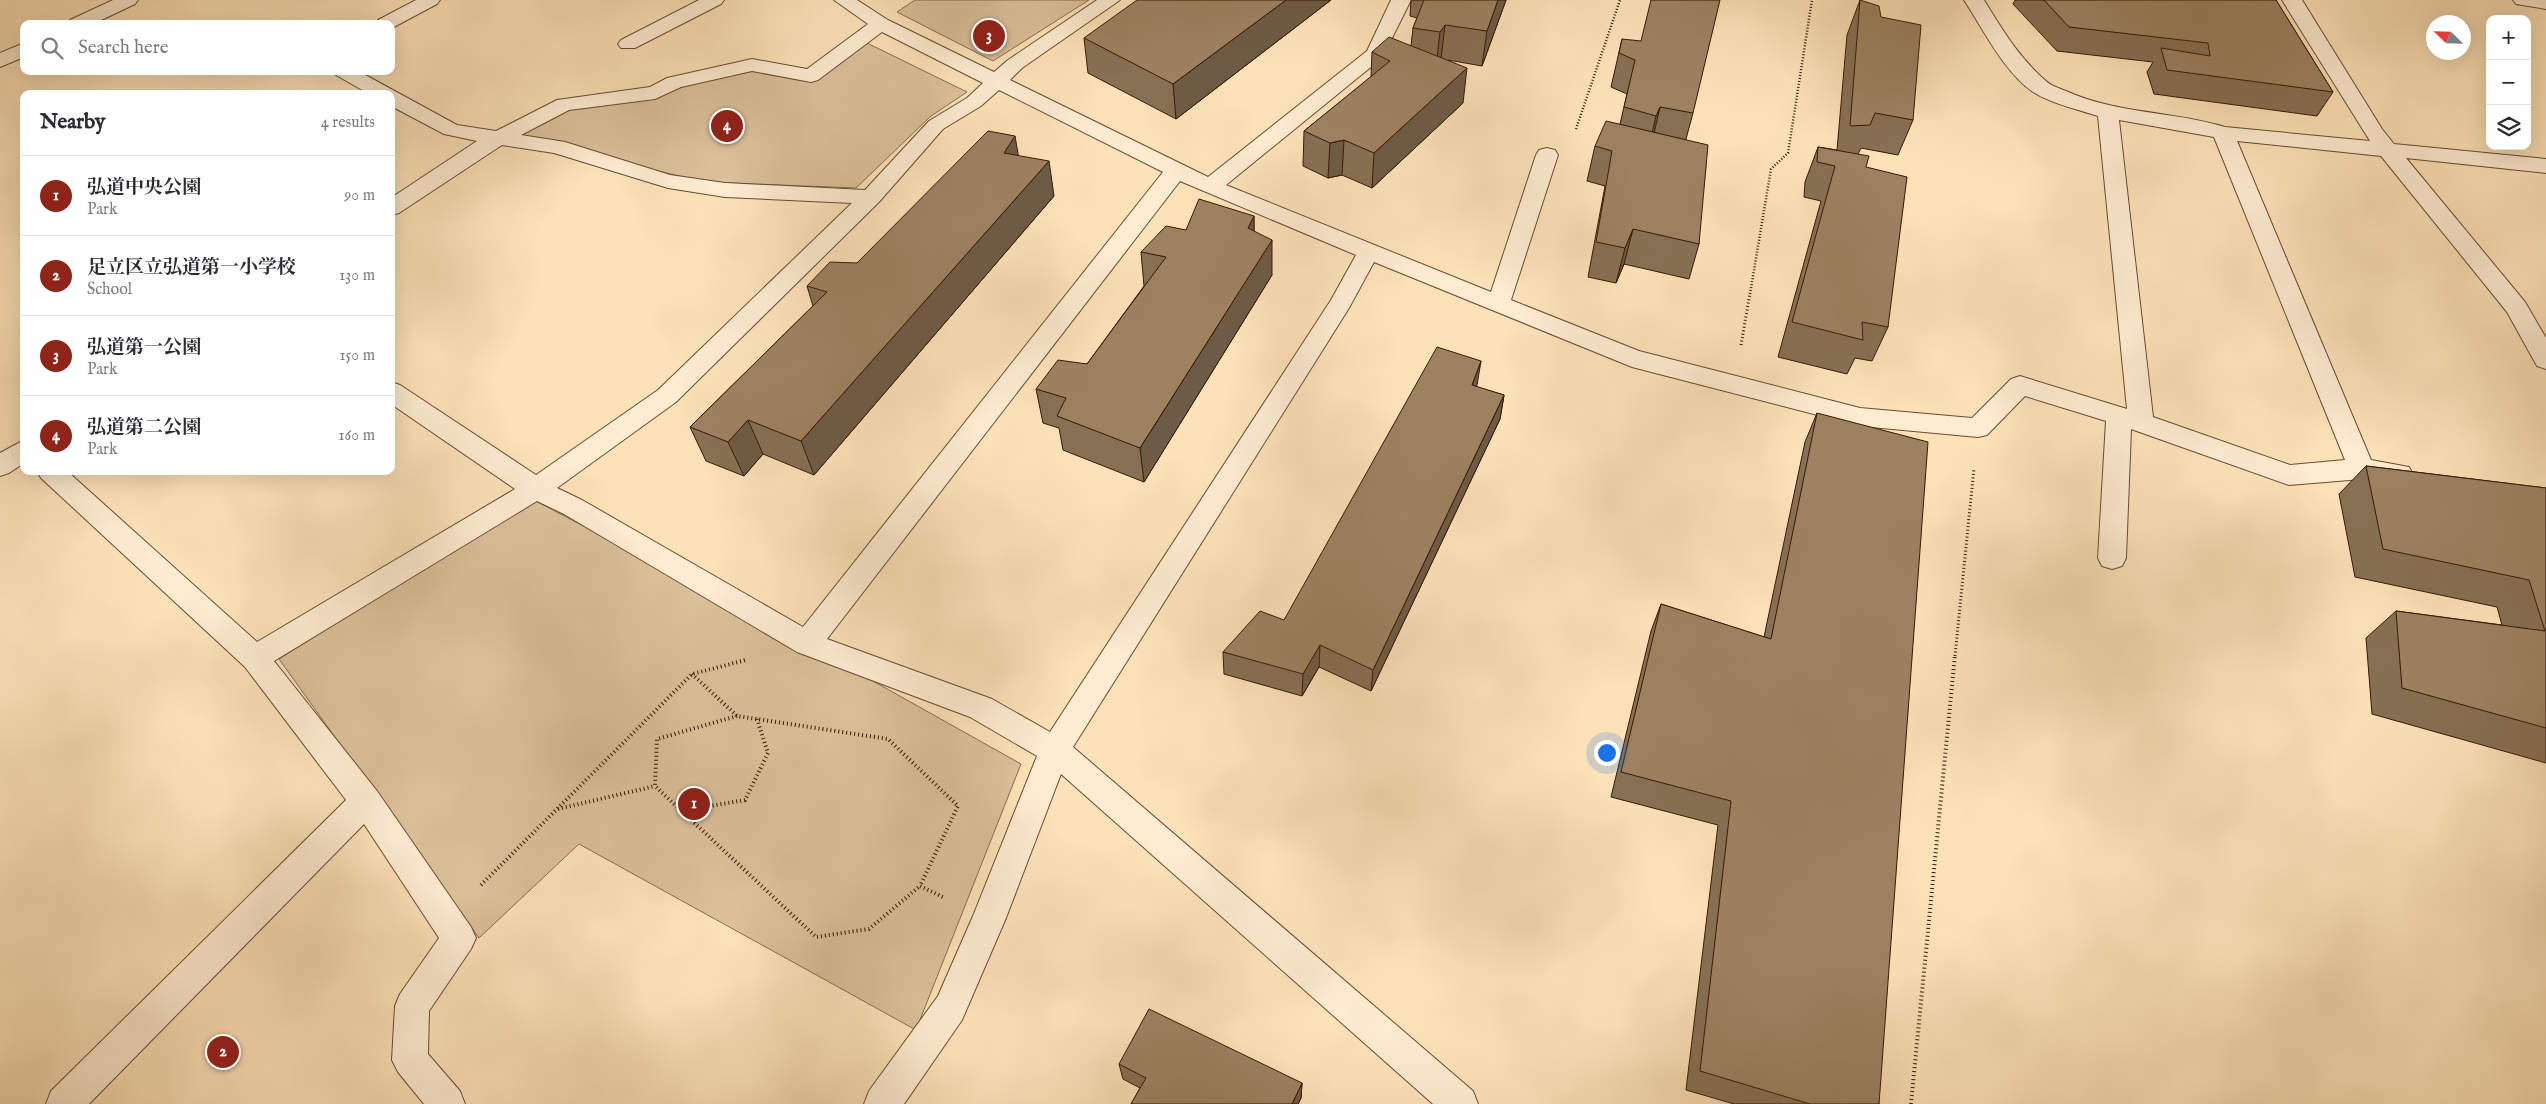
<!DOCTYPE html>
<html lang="en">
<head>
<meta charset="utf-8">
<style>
	body { margin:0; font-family:"IM FELL English","Noto Serif JP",serif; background:#f7f7f7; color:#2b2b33 }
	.controls { position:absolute; right:15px; top:15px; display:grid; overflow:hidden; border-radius:10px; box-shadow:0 5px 20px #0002 }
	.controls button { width:45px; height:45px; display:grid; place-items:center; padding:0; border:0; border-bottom:1px solid #e1e1e2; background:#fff; color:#2b2b33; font:25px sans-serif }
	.compass { position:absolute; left:2426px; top:15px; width:45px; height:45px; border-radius:50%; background:#fff; box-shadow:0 5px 20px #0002; rotate:293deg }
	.you { position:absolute; left:1606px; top:752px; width:18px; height:18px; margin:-12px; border:4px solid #fff; border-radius:50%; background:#1a73e8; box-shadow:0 0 0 8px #1a73e833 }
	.badge { display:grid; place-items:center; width:32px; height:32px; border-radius:50%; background:#8f2418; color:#fff; font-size:16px; font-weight:700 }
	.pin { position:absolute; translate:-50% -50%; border:2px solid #fff; box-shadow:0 1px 5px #0006 }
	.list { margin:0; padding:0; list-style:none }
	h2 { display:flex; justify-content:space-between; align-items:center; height:65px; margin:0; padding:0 20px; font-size:21px }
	h2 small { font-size:16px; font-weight:400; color:#7c7c81 }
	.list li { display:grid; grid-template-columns:32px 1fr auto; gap:15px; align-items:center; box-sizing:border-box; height:80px; padding:0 20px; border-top:1px solid #e1e1e2 }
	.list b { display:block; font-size:19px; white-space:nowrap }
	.list p { margin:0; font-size:16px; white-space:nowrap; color:#7c7c81 }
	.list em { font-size:16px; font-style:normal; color:#7c7c81 }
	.icon { flex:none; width:28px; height:28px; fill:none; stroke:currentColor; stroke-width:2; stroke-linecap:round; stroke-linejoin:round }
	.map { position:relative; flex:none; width:2546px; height:1104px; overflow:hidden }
	.search { position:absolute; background:#fff; box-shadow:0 5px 20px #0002; left:20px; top:20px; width:375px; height:55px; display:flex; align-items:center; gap:12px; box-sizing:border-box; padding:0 18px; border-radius:10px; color:#7c7c81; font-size:19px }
	.panel { position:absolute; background:#fff; box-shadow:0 5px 20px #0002; left:20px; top:90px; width:375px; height:385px; border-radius:10px }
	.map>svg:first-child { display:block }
</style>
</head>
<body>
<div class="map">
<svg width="2546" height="1104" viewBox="0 0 2546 1104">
	<rect width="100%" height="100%" fill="#fde2b8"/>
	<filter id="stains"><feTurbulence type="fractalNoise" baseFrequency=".004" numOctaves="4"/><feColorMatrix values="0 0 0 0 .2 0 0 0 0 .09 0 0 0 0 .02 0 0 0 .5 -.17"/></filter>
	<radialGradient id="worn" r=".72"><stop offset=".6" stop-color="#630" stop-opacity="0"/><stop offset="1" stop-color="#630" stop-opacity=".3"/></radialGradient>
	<!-- green -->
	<g fill="#dbc099" stroke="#886c4e">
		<path d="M 915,0 L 1089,0 L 993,61 L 897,12 Z"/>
		<path d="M 867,43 L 967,92 L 931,116 L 856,188 L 704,182 L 514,136 L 566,107 L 753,69 L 812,80 Z"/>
		<path d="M 534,500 L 807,644 L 1021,764 L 916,1030 L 579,844 L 479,938 L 279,659 Z"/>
	</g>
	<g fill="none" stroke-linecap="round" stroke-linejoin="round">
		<!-- minor casing -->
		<g stroke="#684b31" stroke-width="2">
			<g id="minor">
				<path d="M 113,0 L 138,0 L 135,4 L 93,24 L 67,24 L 70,20 Z"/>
				<path d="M 416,0 L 440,0 L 437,4 L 392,28 L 391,24 L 375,24 L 378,20 Z"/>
				<path d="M 699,0 L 724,0 L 721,4 L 635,48 L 621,48 L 618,44 L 621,40 Z"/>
				<path d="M 834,0 L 857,0 L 888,20 L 994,72 L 1008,60 L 1097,0 L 1120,0 L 1022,68 L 1010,80 L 1208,177 L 1367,51 L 1391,0 L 1411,0 L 1382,58 L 1226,185 L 1491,292 L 1536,155 L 1539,150 L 1547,148 L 1555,150 L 1558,155 L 1511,300 L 1639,351 L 1860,408 L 1972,418 L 2011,379 L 2020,376 L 2127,409 L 2098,116 C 2077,109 2052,104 2033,92 C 2004,72 1983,29 1964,0 L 1984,0 C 2002,29 2019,58 2046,81 C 2051,86 2059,88 2066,91 C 2116,114 2173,111 2225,127 L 2370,141 L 2282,0 L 2302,0 L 2382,129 L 2394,144 L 2546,159 L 2546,173 L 2406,158 L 2525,302 L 2546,338 L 2546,369 L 2537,366 L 2507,312 L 2381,156 L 2237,141 L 2371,460 L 2409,467 L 2413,474 L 2409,481 L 2400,484 L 2362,479 L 2289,485 L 2131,429 L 2126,558 L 2122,566 L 2112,569 L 2102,566 L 2098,558 L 2106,421 L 2025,396 L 1987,435 L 1978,437 L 1860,426 L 1632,367 L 1374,262 L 1349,308 L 1073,747 L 1473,1091 L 1478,1104 L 1433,1104 L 1061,774 L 1006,918 L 962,1020 L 904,1104 L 864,1104 L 869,1091 L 938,996 L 973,916 L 1037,756 L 970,717 L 797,652 L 564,514 L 537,501 L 274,661 L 377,791 L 471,927 L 476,938 L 471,949 L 429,1011 L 428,1054 L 460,1091 L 465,1104 L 424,1104 L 398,1072 L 392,1060 L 395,1006 L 400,994 L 439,938 L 364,824 L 89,1104 L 46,1104 L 51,1091 L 346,800 L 245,667 L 41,478 L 37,471 L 67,471 L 257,642 L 515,489 L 391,404 L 391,382 L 400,385 L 536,475 L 658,390 L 852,203 L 725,197 L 668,188 L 554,153 L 502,145 L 399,213 L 391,215 L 391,198 L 477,141 L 444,134 L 391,106 L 391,94 L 369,94 L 336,75 L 333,71 L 358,71 L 457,125 L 496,131 L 557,100 L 650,87 L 667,78 L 752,59 L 807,69 L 868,24 ZM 882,32 L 983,83 L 967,98 L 929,121 L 865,190 L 725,183 L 670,175 L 565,142 L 521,135 L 569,110 L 655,99 L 681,87 L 752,71 L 811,82 L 818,80 ZM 999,90 L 1163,172 L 803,627 L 582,500 L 557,488 L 676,402 L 879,202 L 943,129 L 981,106 ZM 2119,120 L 2214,137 L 2345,460 L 2290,465 L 2153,417 ZM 1180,181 L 1356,255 L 1331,300 L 1050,732 L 992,699 L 827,639 Z"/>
				<path d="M 2513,0 L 2546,0 L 2546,9 L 2516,4 Z"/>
				<path d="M 24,43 L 24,57 L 0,67 L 0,53 Z"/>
				<path d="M 24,440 L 24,463 L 9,473 L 0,476 L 0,453 Z"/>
			</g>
		</g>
		<!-- path-far2 -->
		<g stroke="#361904" stroke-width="2.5" stroke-dasharray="1 2" stroke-linecap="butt">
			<path d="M 1576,129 L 1620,0"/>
			<path d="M 1750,294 L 1771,169 L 1788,153 L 1812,0"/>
		</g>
		<!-- path-far1 -->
		<g stroke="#361904" stroke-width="3" stroke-dasharray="1 2.5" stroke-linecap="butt">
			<path d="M 1741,345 L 1750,293"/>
			<path d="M 1955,656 L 1974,468"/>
		</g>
		<!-- path -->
		<g stroke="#361904" stroke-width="4" stroke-dasharray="1 3" stroke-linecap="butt">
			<path d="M 692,674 L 737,716 L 888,739 L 958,806 L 920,886 L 945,898"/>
			<path d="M 737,716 L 657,739 L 655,786 L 816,937 L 869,929 L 920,886"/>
			<path d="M 558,809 L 655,786"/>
			<path d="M 681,811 L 745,800 L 768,753 L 757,719"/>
			<path d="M 481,885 L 692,674 L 746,660"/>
			<path d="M 1911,1104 L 1955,655"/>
		</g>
		<!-- minor -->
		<use href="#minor" fill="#feecd1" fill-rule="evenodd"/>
	</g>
	<!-- wall -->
	<g fill="#877054" stroke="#361904">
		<path d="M 1331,0 L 1176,119 L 1088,73 L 1084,38 Z"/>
		<path d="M 1411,0 L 1506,0 L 1482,66 L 1448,60 L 1463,103 L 1372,188 L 1342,175 L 1328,178 L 1303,166 L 1304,131 L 1371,77 L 1372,52 L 1411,46 L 1413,28 L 1417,18 L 1410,16 Z"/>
		<path d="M 1860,0 L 1881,17 L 1913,120 L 1898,155 L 1861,148 L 1858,154 L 1866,167 L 1888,327 L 1872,361 L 1855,358 L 1847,374 L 1778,357 L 1821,201 L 1804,197 L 1805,182 L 1818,147 L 1837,150 L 1847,35 Z"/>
		<path d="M 2015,0 L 2276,0 L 2333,92 L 2317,116 L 2154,94 L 2147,72 L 2153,62 L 2057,51 L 2013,4 Z"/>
		<path d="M 1622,39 L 1693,113 L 1686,139 L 1699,244 L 1689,279 L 1624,264 L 1616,283 L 1588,277 L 1605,186 L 1587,181 L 1595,146 L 1620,124 L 1627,94 L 1611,87 Z"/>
		<path d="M 1019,156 L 1054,196 L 814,475 L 763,454 L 744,476 L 706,461 L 690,427 L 813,306 L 807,286 L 857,263 Z"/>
		<path d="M 1254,216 L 1254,231 L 1272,275 L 1144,482 L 1063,450 L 1059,428 L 1043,423 L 1036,389 L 1087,364 L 1144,286 L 1141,252 L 1186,230 Z"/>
		<path d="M 1476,387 L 1504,395 L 1500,419 L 1371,691 L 1319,667 L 1302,696 L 1224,674 L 1223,652 L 1284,620 Z"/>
		<path d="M 1817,413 L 1879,1104 L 1734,1104 L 1686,1090 L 1718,825 L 1611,797 L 1651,631 L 1661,604 L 1764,637 L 1805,442 Z"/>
		<path d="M 2366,466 L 2546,488 L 2546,763 L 2372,714 L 2366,638 L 2396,611 L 2502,625 L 2497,607 L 2355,577 L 2339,494 Z"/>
		<path d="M 1119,1064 L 1302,1083 L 1301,1098 L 1298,1104 L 1131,1104 L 1140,1088 L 1123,1079 Z"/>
	</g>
	<!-- shaded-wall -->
	<g fill="#6e5b45" stroke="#361904">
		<path d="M 1286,0 L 1331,0 L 1176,119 L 1173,84 Z"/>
		<path d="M 1498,0 L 1506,0 L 1482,66 L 1487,31 Z"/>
		<path d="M 1445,25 L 1441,59 L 1436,67 L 1440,32 Z"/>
		<path d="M 1467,68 L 1463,103 L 1372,188 L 1374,153 Z"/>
		<path d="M 1660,107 L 1652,142 L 1648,151 L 1656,116 Z"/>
		<path d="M 1015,136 L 1021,171 L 1004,153 Z"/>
		<path d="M 1344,140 L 1342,175 L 1328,178 L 1330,143 Z"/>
		<path d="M 1049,161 L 1054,196 L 814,475 L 801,441 Z"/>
		<path d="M 1254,216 L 1254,251 L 1248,228 Z"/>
		<path d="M 1633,229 L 1624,264 L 1616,283 L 1625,248 Z"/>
		<path d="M 1272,240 L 1272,275 L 1144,482 L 1140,448 Z"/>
		<path d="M 1481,361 L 1477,385 L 1468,409 L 1472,385 Z"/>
		<path d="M 1504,395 L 1500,419 L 1371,691 L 1373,670 Z"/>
		<path d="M 748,420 L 763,454 L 744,476 L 728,442 Z"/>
		<path d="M 1320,645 L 1319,667 L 1302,696 L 1303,674 Z"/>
		<path d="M 1302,1083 L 1301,1098 L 1298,1104 L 1292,1104 Z"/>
	</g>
	<!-- building -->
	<g fill="#9d8262" stroke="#361904">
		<path d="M 1137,0 L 1286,0 L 1173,84 L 1084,38 Z"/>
		<path d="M 1424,0 L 1498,0 L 1487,31 L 1445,25 L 1440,32 L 1413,28 Z"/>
		<path d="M 1651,0 L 1720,0 L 1693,113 L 1660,107 L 1656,116 L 1624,107 L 1635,60 L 1619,53 L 1622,39 L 1641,41 Z"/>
		<path d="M 1860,0 L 1879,6 L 1881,17 L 1921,25 L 1913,120 L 1875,113 L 1870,125 L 1850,126 Z"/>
		<path d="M 2044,0 L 2276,0 L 2333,92 L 2167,70 L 2161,48 L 2210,56 L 2208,43 L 2069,27 Z"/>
		<path d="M 1389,37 L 1467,68 L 1374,153 L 1344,140 L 1330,143 L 1304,131 L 1390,61 L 1372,52 Z"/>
		<path d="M 1606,121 L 1708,145 L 1699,244 L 1633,229 L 1625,248 L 1596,242 L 1612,151 L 1595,146 Z"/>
		<path d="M 988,131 L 1015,136 L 1004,153 L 1049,161 L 801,441 L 748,420 L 728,442 L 690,427 L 827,292 L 807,286 L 830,262 L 857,263 Z"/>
		<path d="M 1818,147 L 1869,156 L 1866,167 L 1907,177 L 1888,327 L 1862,322 L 1863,340 L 1792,322 L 1835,166 L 1817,162 Z"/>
		<path d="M 1199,199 L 1254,216 L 1248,228 L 1272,240 L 1140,448 L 1057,416 L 1066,398 L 1036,389 L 1058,360 L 1087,364 L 1166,257 L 1141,252 L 1166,226 L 1186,230 Z"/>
		<path d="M 1437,347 L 1481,361 L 1472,385 L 1504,395 L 1373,670 L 1320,645 L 1303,674 L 1223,652 L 1260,611 L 1284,620 Z"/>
		<path d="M 1817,413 L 1928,442 L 1879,1104 L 1810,1104 L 1700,1071 L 1731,801 L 1621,772 L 1661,604 L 1771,639 Z"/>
		<path d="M 2366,466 L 2546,488 L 2546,728 L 2402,688 L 2396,611 L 2545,631 L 2529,580 L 2383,549 Z"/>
		<path d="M 1149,1009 L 1302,1083 L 1292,1104 L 1131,1104 L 1146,1078 L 1119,1064 Z"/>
	</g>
	<rect width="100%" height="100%" filter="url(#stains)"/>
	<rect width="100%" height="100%" fill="url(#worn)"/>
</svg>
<div class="controls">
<button>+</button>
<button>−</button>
<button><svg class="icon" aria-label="layers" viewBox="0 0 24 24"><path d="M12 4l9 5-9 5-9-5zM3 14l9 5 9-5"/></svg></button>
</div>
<svg class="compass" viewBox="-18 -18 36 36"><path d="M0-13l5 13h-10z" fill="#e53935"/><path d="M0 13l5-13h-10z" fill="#7c7c81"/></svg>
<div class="you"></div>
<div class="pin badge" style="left:694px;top:804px">1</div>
<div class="pin badge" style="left:223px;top:1052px">2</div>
<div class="pin badge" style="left:989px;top:36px">3</div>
<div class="pin badge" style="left:727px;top:126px">4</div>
<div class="search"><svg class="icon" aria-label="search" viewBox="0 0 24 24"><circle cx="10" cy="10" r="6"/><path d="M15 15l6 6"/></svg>Search here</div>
<section class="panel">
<h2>Nearby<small>4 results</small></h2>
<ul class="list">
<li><span class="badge">1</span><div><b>弘道中央公園</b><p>Park</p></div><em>90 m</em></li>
<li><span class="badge">2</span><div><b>足立区立弘道第一小学校</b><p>School</p></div><em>130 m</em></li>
<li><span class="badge">3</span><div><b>弘道第一公園</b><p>Park</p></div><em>150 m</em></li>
<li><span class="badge">4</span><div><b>弘道第二公園</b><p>Park</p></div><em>160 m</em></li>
</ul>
</section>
</div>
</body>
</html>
